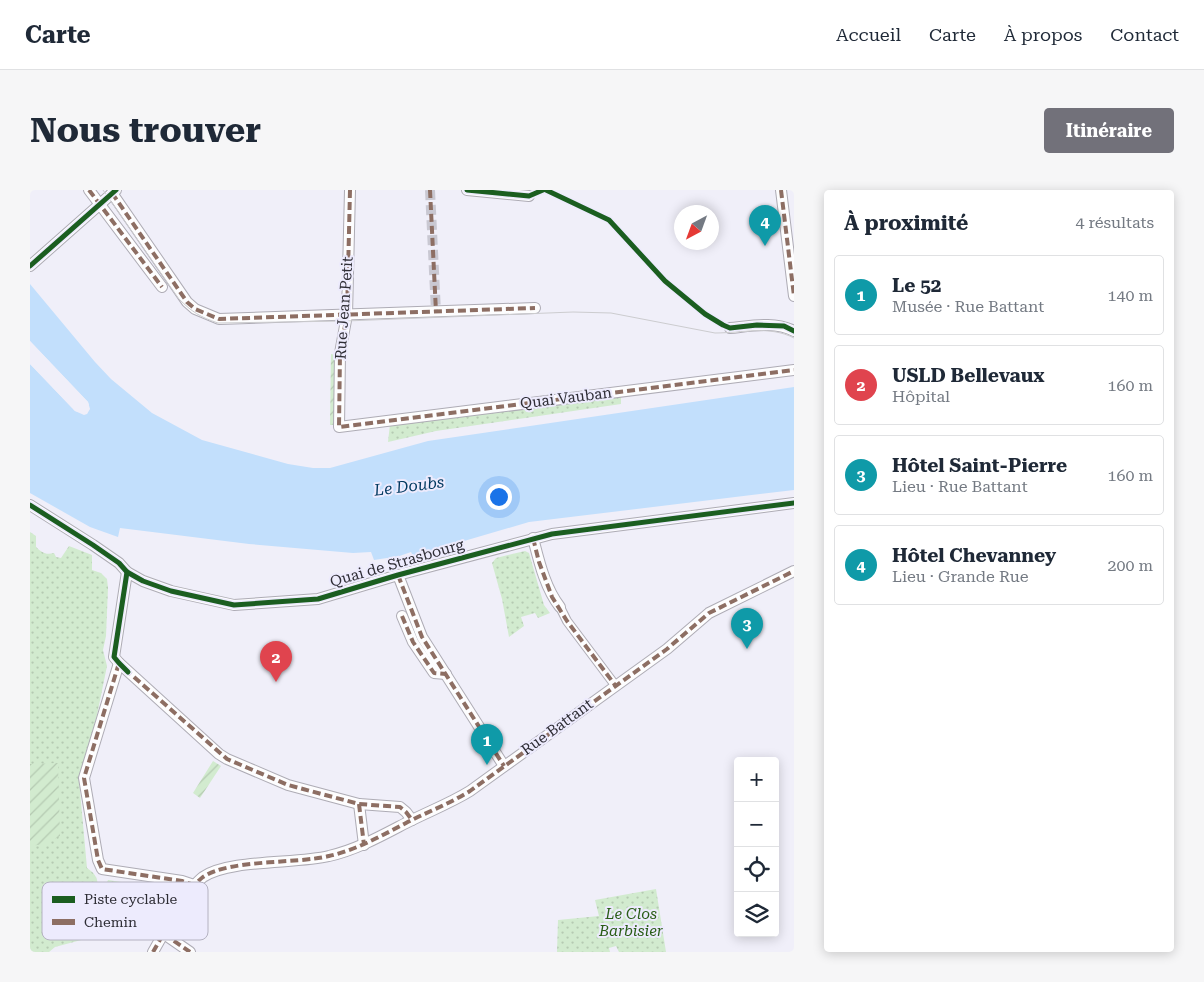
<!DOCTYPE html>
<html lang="fr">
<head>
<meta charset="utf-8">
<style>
	body { margin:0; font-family:"Roboto Serif",serif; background:#f6f6f7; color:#1f2937 }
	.controls { position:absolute; right:15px; bottom:15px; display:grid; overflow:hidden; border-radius:5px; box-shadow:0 2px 12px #0003 }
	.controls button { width:45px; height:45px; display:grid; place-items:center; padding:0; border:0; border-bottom:1px solid #e0e1e3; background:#fff; color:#1f2937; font:25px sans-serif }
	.compass { position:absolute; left:644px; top:15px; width:45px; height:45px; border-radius:50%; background:#fff; box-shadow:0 2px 12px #0003; rotate:221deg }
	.you { position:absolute; left:468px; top:306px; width:18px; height:18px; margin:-12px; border:4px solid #fff; border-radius:50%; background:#1a73e8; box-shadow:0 0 0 8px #1a73e833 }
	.badge { display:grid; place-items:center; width:32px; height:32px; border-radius:50%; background:#72717a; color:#fff; font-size:16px; font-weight:700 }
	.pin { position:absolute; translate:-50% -41px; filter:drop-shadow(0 1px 2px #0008) }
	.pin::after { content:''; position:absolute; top:26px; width:18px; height:15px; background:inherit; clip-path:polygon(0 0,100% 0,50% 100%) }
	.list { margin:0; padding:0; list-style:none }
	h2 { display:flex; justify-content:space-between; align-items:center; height:65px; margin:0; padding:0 20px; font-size:21px }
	h2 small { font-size:16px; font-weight:400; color:#747a83 }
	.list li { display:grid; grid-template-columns:32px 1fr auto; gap:15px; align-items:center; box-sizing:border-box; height:80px; margin:0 10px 10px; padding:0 10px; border:1px solid #e0e1e3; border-radius:5px }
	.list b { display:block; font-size:19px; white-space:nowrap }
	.list p { margin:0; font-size:16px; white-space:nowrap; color:#747a83 }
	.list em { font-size:16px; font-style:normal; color:#747a83 }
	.icon { flex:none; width:28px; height:28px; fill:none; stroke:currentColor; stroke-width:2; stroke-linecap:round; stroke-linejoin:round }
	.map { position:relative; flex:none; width:764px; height:762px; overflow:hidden; border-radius:5px }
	header { display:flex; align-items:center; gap:30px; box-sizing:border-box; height:70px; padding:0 25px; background:#fff; border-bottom:1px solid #e0e1e3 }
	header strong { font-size:24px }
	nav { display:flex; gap:28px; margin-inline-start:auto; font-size:18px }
	.intro { display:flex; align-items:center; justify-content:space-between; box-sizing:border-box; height:120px; padding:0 30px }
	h1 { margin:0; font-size:35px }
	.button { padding:12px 22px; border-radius:5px; background:#72717a; color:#fff; font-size:18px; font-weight:700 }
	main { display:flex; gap:30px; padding:0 30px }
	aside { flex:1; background:#fff; border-radius:5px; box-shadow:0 2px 12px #0003 }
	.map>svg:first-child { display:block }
</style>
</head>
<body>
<header>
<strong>Carte</strong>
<nav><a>Accueil</a><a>Carte</a><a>À propos</a><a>Contact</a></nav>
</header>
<div class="intro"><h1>Nous trouver</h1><a class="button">Itinéraire</a></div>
<main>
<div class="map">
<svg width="764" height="762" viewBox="0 0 764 762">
	<defs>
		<pattern id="grass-dots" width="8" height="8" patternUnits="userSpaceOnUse" patternTransform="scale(1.25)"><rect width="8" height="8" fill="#d2ebcf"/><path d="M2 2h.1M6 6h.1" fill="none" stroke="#b5cab2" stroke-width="1.8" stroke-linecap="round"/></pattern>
		<pattern id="garden-furrows" width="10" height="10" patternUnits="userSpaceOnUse" patternTransform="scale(1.25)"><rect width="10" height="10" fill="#d2ebcf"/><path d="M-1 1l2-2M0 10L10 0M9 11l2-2" fill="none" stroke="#b5cab2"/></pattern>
	</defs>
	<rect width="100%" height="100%" fill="#f0eff9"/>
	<!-- grass -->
	<g fill="url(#grass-dots)">
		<path d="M 591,207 L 591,214 L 406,241 L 358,252 L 360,234 Z"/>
		<path d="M 0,342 L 6,346 L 6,357 C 12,363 16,365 24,363 L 26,367 L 31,368 L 39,356 L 62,365 L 62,380 L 71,383 L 77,389 L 78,398 L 76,446 L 73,460 L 77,476 L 67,525 L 49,590 L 57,678 C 75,690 66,700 57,714 L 66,717 L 78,690 L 137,699 L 139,707 L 125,733 L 65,721 L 55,749 L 25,757 L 19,762 L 0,762 Z"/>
		<path d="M 495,361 L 499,363 L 514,415 L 520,423 L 508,428 L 505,423 L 491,427 L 494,436 L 479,447 L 472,409 L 462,373 L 466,368 Z"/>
		<path d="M 626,699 L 636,762 L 589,762 L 586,756 L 579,758 L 580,762 L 527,762 L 528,730 L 569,726 L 565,710 Z"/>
	</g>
	<!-- garden -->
	<g fill="url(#garden-furrows)">
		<path d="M 301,164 L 306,165 L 305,235 L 300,235 Z"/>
		<path d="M 183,571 L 191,576 L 170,608 L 163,603 Z"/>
		<path d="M 28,573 L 30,646 L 15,654 L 0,656 L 0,574 Z"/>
	</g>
	<!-- water -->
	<path fill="#c2dffc" d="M 0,94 L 65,172 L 81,189 L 122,223 L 172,250 L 258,274 L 283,278 L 300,278 L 398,251 L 764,197 L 764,300 L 499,332 L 383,366 L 381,362 L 361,369 L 357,368 L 344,370 L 341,362 L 323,363 L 219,354 L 90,338 L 88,347 L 60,337 L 0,303 L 0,174 L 45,221 L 57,224 L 59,215 L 58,212 L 0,151 Z"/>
	<!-- pier -->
	<path fill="#f0eff9" d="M 0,151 L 58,212 L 60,219 L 57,224 L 54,225 L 45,221 L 0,174 L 0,172 L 47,219 L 55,222 L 57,218 L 56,213 L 0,155 Z"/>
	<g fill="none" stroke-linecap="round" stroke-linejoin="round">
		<!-- minor-tunnel -->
		<path stroke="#c9c8d2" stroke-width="10" stroke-dasharray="10 5" stroke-linecap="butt" d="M 400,0 L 406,122"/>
		<!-- pedestrian casing -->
		<g stroke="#aeacb5" stroke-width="10">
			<path id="pedestrian" d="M 530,417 L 537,431 L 585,495"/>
		</g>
		<!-- minor casing -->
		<g stroke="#aeacb5" stroke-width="12">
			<g id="minor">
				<path d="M 59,0 L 132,97"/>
				<path d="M 320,0 L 317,125 L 310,163 L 309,237 L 764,180"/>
				<path d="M 437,0 L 499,6"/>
				<path d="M 751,0 L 764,106"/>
				<path d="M 82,3 L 157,112 L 165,119 L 189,129 L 505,118"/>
				<path d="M 0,76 L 86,0"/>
				<path d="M 700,138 C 721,136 745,131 764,141"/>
				<path d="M 0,315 L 63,355 L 89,373 L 97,382 L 113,391 L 141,401 L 204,415 L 288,409 L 368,385 L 522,344 L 764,313"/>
				<path d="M 503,348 C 509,371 515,398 530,417"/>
				<path d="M 97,382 L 84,467 L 89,473 L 189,564 L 197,569 L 258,595 L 329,614 L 370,617 L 376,622 L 382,630"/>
				<path d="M 368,385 L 392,447 L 474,576"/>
				<path d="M 372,426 L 383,452 L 404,483 L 416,484"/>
				<path d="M 89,473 L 54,588 L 68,670 L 72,679 L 152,691 L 164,695"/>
				<path d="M 329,614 L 334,655"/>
				<path d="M 134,744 L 160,762"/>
				<path d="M 123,762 C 134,743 157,699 173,687 C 199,669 267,674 299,666 C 326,660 351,646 376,633 C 397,622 419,614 440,601 L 637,459 L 679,423 L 764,381"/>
			</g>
		</g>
		<!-- pedestrian -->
		<use href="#pedestrian" stroke="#fdfdfe" stroke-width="8"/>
		<!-- minor -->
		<use href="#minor" stroke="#fdfdfe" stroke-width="10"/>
		<!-- tram -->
		<path stroke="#cccccf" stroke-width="1" d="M 73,0 L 149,109 C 162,122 170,127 188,133 L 316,131 L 543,122 L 581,123 L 685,143 C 712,143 739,135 764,148"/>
		<!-- quiet -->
		<g stroke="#8d6e63" stroke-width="4" stroke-dasharray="8 4" stroke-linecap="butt">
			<path d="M 59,0 L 132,97"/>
			<path d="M 320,0 L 317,125 L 310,163 L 309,237 L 764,180"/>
			<path d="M 400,0 L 406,122"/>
			<path d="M 751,0 L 764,106"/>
			<path d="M 82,3 L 157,112 L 165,119 L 189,129 L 505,118"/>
			<path d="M 503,348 L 509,372 L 522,407 L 537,431 L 585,495"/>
			<path d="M 368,385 L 392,447 L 474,576"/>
			<path d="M 372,426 L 383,452 L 404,483 L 416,484"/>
			<path d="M 89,473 L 54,588 L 68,670 L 72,679 L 152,691 L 164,695"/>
			<path d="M 95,479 L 197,569 L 258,595 L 329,614 L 370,617 L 376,622 L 382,630"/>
			<path d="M 329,614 L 334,655"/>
			<path d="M 134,744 L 160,762"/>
			<path d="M 123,762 C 134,743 157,699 173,687 C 199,669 267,674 299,666 C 326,660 351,646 376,633 C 397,622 419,614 440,601 L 637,459 L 679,423 L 764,381"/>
		</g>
		<!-- cycleway casing -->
		<g stroke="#edebfd" stroke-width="8">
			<g id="cycleway">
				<path d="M 437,0 L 499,6 L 513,0"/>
				<path d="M 516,0 L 579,30 L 635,91 L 675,124 L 693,135 L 700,138 L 727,135 L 754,136 L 764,141"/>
				<path d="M 0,76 L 86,0"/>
				<path d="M 0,315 L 63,355 L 89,373 L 97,382 L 113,391 L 141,401 L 204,415 L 288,409 L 368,385 L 522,344 L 764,313"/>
				<path d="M 97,382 L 84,467 L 89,473 L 98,482"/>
			</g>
		</g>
		<!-- cycleway -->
		<use href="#cycleway" stroke="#1b5e20" stroke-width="5"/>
	</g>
	<g text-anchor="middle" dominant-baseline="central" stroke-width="4" stroke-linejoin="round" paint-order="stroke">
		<!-- street labels -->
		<g font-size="15" fill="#2e2d35" stroke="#edebfd">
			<text transform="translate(314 118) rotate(-86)">Rue Jean Petit</text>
			<text transform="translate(536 208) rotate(-7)">Quai Vauban</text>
			<text transform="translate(367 373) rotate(-16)">Quai de Strasbourg</text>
			<text transform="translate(527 537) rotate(-36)">Rue Battant</text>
		</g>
		<!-- park labels -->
		<g font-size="15" font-style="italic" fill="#295d16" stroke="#edebfd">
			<text x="601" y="724">Le Clos<tspan x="601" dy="17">Barbisier</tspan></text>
		</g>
		<!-- water labels -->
		<g font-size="16" font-style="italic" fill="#00385f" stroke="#edebfd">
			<text transform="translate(379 296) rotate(-7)">Le Doubs</text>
		</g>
	</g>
	<!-- legend -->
	<rect x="12" y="692" width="166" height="58" rx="8" fill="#edebfd" stroke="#b4b2c1" stroke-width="1"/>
	<rect x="22" y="706" width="23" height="7" fill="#1b5e20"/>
	<rect x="22" y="729" width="23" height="6" fill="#8d6e63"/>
	<g font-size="14" fill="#2e2d35">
		<text x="54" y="714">Piste cyclable</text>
		<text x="54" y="737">Chemin</text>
	</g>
</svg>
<div class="controls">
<button>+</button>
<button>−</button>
<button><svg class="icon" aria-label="locate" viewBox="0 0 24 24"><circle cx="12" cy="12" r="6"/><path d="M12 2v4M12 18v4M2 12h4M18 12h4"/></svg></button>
<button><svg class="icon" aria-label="layers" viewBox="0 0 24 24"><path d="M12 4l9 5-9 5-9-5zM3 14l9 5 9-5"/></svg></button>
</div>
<svg class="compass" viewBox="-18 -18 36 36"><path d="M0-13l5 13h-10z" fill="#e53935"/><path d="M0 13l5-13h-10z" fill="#747a83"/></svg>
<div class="you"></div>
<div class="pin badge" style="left:457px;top:575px;background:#0f9aa8">1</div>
<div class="pin badge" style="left:246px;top:492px;background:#e0444e">2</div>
<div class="pin badge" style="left:717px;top:459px;background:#0f9aa8">3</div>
<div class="pin badge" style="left:735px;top:56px;background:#0f9aa8">4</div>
</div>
<aside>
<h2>À proximité<small>4 résultats</small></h2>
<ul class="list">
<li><span class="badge" style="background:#0f9aa8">1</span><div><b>Le 52</b><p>Musée · Rue Battant</p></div><em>140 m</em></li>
<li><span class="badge" style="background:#e0444e">2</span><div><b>USLD Bellevaux</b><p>Hôpital</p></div><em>160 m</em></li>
<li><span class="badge" style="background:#0f9aa8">3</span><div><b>Hôtel Saint-Pierre</b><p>Lieu · Rue Battant</p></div><em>160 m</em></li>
<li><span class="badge" style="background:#0f9aa8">4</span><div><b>Hôtel Chevanney</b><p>Lieu · Grande Rue</p></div><em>200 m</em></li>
</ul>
</aside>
</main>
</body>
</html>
